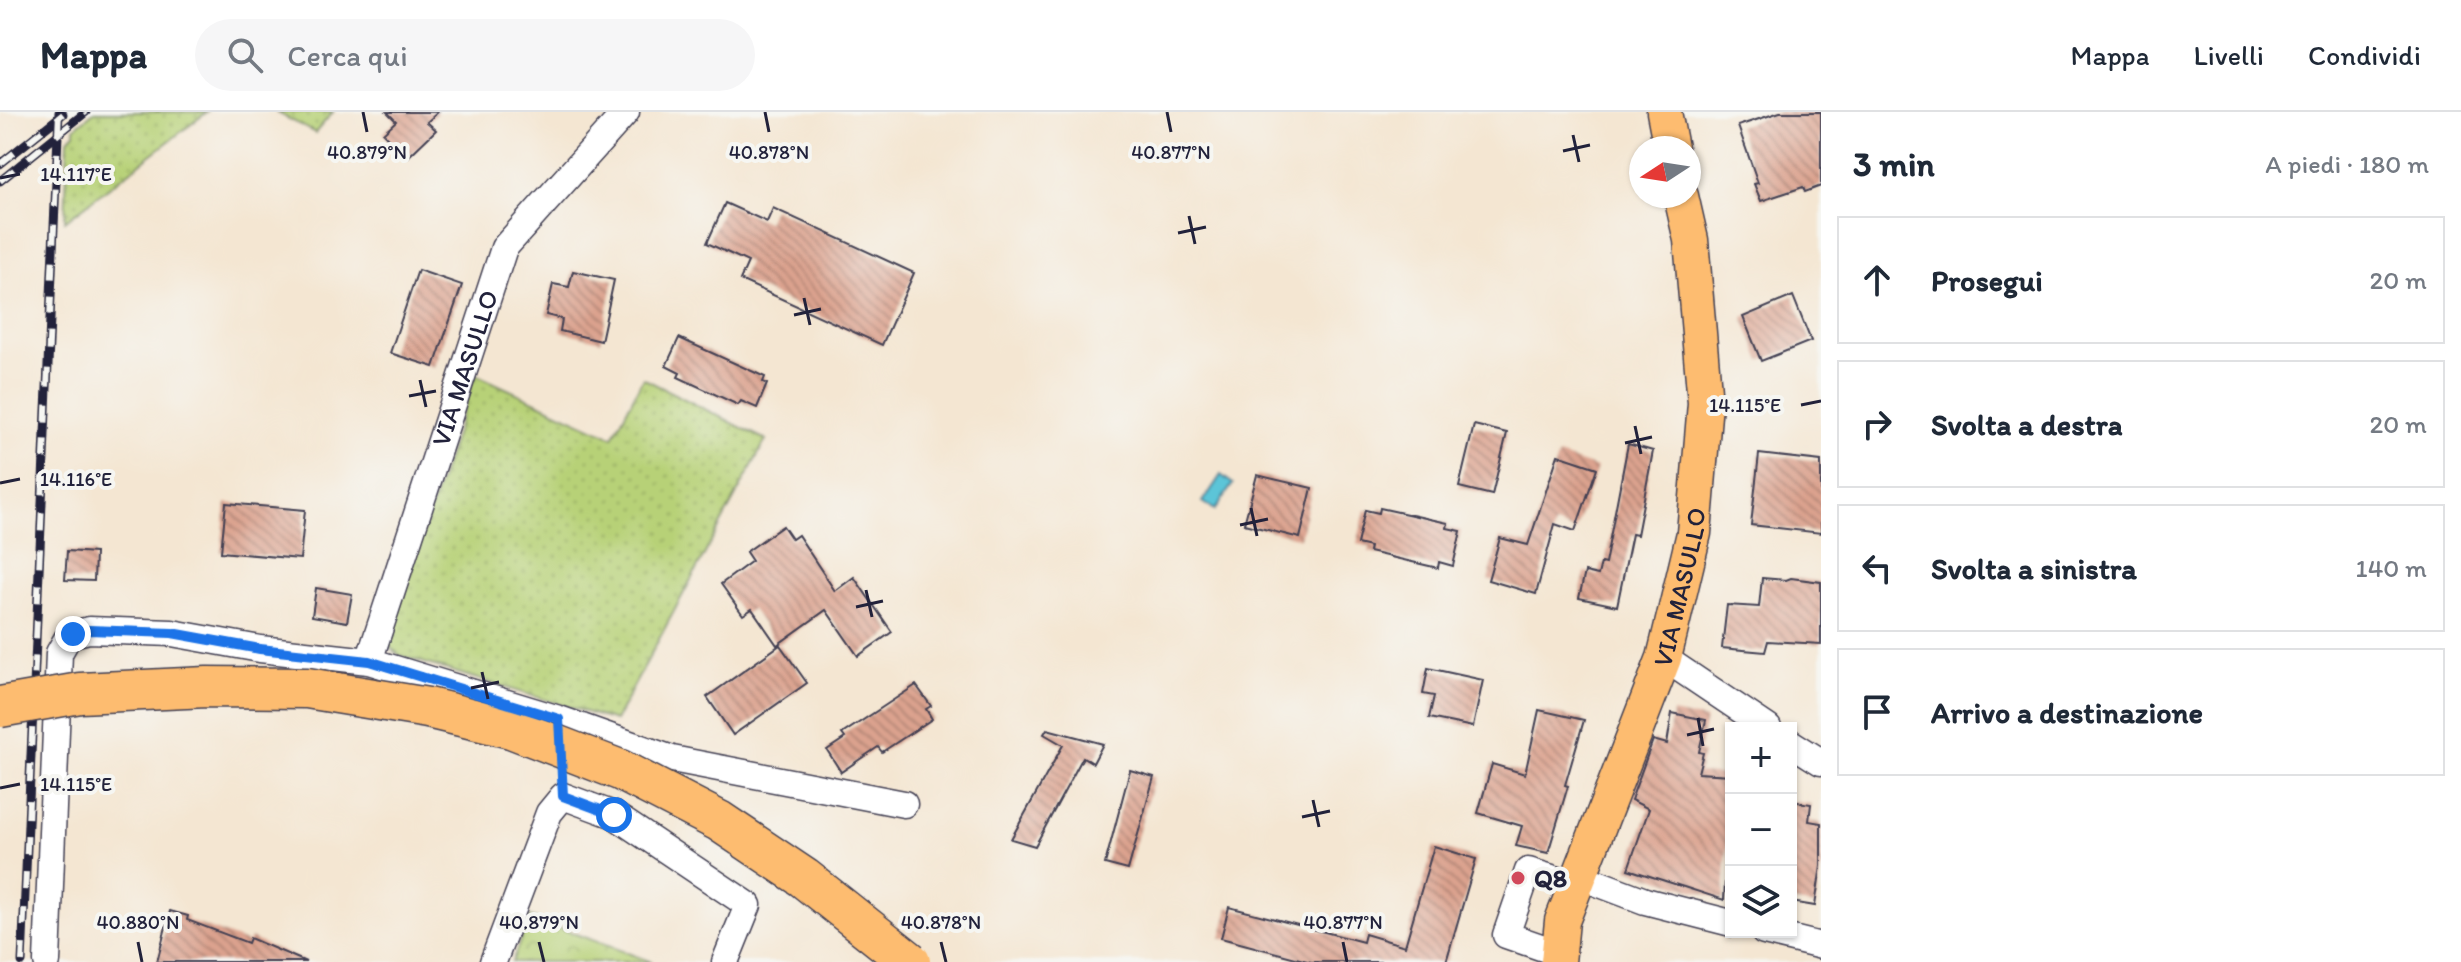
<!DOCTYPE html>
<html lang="it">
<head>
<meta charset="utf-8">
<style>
	body { margin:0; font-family:Itim,sans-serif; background:#f6f6f7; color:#1f2937 }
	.controls { position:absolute; right:24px; bottom:24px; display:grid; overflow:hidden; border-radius:0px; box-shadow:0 2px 6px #0004 }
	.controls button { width:72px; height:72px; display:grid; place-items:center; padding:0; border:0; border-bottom:2px solid #e0e1e3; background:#fff; color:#1f2937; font:40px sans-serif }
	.compass { position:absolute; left:1629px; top:24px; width:72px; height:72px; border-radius:50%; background:#fff; box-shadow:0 2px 6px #0004; rotate:258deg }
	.stop { position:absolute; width:24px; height:24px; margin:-18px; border:6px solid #1a73e8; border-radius:50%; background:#fff }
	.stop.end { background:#1a73e8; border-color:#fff; box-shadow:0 2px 8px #0008 }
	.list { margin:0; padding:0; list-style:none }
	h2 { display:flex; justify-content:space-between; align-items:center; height:104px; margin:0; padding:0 32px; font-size:34px }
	h2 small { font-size:26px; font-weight:400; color:#747a83 }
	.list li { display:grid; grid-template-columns:52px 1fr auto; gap:24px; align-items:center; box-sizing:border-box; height:128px; margin:0 16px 16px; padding:0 16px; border:2px solid #e0e1e3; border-radius:0px }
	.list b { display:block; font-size:30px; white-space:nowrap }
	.list em { font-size:26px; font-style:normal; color:#747a83 }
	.icon { flex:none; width:44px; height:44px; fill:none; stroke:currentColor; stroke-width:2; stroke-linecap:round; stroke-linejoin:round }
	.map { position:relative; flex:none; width:1821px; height:850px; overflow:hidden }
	header { display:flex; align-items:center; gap:48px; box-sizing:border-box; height:112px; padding:0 40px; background:#fff; border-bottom:2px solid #e0e1e3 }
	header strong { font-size:38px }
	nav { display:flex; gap:44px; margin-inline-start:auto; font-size:28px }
	.search { width:560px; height:72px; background:#f6f6f7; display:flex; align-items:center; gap:20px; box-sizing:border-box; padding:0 28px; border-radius:44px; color:#747a83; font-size:30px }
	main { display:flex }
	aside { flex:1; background:#fff }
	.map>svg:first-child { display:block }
</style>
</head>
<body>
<header>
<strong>Mappa</strong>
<div class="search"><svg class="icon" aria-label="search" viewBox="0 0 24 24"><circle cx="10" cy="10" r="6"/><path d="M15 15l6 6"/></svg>Cerca qui</div>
<nav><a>Mappa</a><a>Livelli</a><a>Condividi</a></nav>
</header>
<main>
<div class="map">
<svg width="1821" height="850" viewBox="0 0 1821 850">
	<defs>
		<pattern id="grass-dots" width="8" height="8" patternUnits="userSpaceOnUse" patternTransform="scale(2)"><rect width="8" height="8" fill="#b7d177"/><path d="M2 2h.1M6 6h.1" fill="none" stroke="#9db368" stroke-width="1.8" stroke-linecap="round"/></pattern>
		<pattern id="park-crowns" width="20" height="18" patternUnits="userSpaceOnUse" patternTransform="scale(2)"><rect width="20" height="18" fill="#b7d177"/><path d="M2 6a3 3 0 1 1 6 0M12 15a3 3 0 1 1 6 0" fill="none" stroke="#9db368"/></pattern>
		<pattern id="building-back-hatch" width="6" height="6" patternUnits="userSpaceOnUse" patternTransform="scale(2)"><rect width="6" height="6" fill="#dba28e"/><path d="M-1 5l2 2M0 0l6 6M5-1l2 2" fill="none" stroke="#b18475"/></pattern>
	</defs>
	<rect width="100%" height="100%" fill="#f6f6f2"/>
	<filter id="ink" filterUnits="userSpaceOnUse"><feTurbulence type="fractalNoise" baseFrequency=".0125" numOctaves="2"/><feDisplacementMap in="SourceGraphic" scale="16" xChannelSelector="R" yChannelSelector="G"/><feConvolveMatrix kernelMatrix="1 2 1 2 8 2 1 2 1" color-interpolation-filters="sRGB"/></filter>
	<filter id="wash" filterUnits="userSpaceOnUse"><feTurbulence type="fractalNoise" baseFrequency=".006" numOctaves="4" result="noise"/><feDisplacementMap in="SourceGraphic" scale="32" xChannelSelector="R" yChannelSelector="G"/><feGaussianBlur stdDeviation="1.8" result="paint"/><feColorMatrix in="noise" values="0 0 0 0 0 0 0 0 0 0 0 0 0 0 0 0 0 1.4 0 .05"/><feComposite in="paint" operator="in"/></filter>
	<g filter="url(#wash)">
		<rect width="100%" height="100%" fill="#f4e6d2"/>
		<!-- grass -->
		<g fill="url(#grass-dots)" stroke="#6c7a59" stroke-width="2">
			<path d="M 94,0 L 207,0 L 65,109 L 68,27 L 75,21 L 75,15 Z"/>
			<path d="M 276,0 L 333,0 L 315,21 Z"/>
			<path d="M 475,262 L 613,325 L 643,266 L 766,328 L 615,609 L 399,543 L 386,532 Z"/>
		</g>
		<!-- park -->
		<path fill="url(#park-crowns)" stroke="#6c7a59" stroke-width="2" d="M 529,805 L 652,850 L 512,850 Z"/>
		<!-- water -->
		<path fill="#5cc5d8" stroke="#3f748a" stroke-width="2" d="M 1221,363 L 1233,372 L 1215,398 L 1203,390 Z"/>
		<g id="blocks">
			<!-- building -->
			<g fill="url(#building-back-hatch)">
				<path d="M 387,0 L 438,0 L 427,10 L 436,18 L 407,46 L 383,21 L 396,9 Z"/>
				<path d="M 1780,0 L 1821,0 L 1821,74 L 1805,80 L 1803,75 L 1761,89 L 1754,72 L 1758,71 L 1738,14 Z"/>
				<path d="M 725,91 L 767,110 L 773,96 L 914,161 L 882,233 L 740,168 L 748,150 L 707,131 Z"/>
				<path d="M 418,158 L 462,173 L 434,255 L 390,241 Z"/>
				<path d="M 573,159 L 614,168 L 601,229 L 560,219 L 562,207 L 546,203 L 553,172 L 569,175 Z"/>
				<path d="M 1793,184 L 1811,229 L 1761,249 L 1743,205 Z"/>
				<path d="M 679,226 L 765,265 L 763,270 L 767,272 L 757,296 L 741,289 L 738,293 L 678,265 L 680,261 L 666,254 Z"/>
				<path d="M 1474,313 L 1507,321 L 1492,383 L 1459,375 Z"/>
				<path d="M 1628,332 L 1653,339 L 1637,423 L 1632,422 L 1617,494 L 1579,486 L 1585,460 L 1598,463 L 1601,451 L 1605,452 Z"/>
				<path d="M 1759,342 L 1821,349 L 1821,421 L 1751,413 Z"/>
				<path d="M 1558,343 L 1597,356 L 1575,419 L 1555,412 L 1536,482 L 1488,468 L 1500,426 L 1528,433 Z"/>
				<path d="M 1257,363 L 1312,376 L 1300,426 L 1244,412 Z"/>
				<path d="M 226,391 L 305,398 L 300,447 L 221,440 Z"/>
				<path d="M 1380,396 L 1448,411 L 1447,416 L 1461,419 L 1453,454 L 1439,450 L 1438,456 L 1369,440 L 1370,435 L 1357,432 L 1365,398 L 1379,401 Z"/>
				<path d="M 783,414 L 792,427 L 798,423 L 835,479 L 854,465 L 892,520 L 858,544 L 826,498 L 777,533 L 752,497 L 743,503 L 721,472 L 752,449 L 746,440 Z"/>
				<path d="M 67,439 L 95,441 L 94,469 L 65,468 Z"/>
				<path d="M 1762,466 L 1786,468 L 1791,466 L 1821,470 L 1821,532 L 1768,529 L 1765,540 L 1722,536 L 1727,493 L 1759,495 Z"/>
				<path d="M 316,476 L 352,482 L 347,510 L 312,504 Z"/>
				<path d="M 780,533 L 807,571 L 733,623 L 707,585 Z"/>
				<path d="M 1428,556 L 1483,568 L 1473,615 L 1429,606 L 1434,584 L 1423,582 Z"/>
				<path d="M 916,573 L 931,594 L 926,597 L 932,607 L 882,640 L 878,635 L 841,660 L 827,638 L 845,626 L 842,622 Z"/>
				<path d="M 1539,598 L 1584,608 L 1565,673 L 1568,674 L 1548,741 L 1516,734 L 1522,714 L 1478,701 L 1492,652 L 1525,662 Z"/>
				<path d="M 1672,601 L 1706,608 L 1699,640 L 1703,641 L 1698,661 L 1731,663 L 1724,788 L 1628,757 L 1649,697 L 1631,688 L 1653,628 L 1667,632 Z"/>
				<path d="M 1047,617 L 1103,632 L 1093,651 L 1083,645 L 1035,734 L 1011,727 L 1063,633 L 1044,622 Z"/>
				<path d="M 1130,658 L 1154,665 L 1128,758 L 1105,752 Z"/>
				<path d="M 1791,689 L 1811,692 L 1809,709 L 1821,711 L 1821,754 L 1815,794 L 1791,790 Z"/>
				<path d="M 1434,734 L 1476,747 L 1446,850 L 1311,850 L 1221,826 L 1229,795 L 1363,830 L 1365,822 L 1405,834 Z"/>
				<path d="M 170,799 L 188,804 L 187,808 L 248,831 L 250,826 L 306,850 L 157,850 Z"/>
			</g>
		</g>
	</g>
	<g filter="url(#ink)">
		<use href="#blocks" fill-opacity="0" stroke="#423f52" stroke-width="2"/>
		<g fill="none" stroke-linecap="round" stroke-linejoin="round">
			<!-- minor casing -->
			<g stroke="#423f52" stroke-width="29">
				<g id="minor">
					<path d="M 1664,546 L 1768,616"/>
					<path id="s1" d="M 369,549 L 504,136 L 626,0"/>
					<path d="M 1791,631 L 1821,650"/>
					<path d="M 1579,764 L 1645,789 L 1731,811"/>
					<path d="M 1764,820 L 1821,834"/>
					<path d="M 1558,841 L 1506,823 L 1528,759 L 1575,773"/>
					<path d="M 47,850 L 59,541 L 67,527 L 73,522 L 89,518 L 172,521 L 260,537 L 369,549 L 559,607 L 672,647 L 904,692"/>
					<path d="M 493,850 L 549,701 L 563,684 L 614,703 L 748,793 L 725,850"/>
				</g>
			</g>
			<!-- major casing -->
			<g stroke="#423f52" stroke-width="37">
				<g id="major">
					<path d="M 1664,0 L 1671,36"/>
					<path id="s2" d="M 1558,850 L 1562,809 L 1664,546 L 1694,421 L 1705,291 L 1691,128 L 1681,84"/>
				</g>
			</g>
			<!-- minor -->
			<use href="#minor" stroke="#fff" stroke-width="26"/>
			<!-- major -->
			<use href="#major" stroke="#fdbc70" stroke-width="34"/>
			<!-- rail casing -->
			<g stroke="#22223b" stroke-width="9">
				<g id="rail">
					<path d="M 0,52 L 63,2"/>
					<path d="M 0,69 L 86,0"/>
					<path d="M 22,850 L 59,0"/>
				</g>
			</g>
			<!-- rail -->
			<use href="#rail" stroke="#f6f6f2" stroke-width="6" stroke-dasharray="18" stroke-linecap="butt"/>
			<!-- highway-bridge casing -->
			<g stroke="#423f52" stroke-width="43" stroke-linecap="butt">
				<path id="highway-bridge" d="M 0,595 L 80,581 L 207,575 L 307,576 L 428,596 L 511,616 L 620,658 L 719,709 L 804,766 L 910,850"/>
			</g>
			<!-- highway-bridge -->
			<use href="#highway-bridge" stroke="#fdbc70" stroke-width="40"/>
		</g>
	</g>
	<g fill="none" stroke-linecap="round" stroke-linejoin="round" filter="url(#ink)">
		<!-- route -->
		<path stroke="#1a73e8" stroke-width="10" d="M 73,522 L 89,518 L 172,521 L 260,537 L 369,549 L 559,607 L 563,684 L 614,703"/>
	</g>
	<!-- ticks -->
	<path fill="none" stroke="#22223b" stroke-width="3" d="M 363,0 L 367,20M 765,0 L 769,20M 1167,0 L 1171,20M 1573,23 L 1579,50M 1563,39 L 1590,33M 0,66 L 20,62M 1189,104 L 1195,132M 1178,121 L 1206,115M 804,186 L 810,213M 794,203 L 821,197M 420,268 L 426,295M 409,284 L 436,279M 1801,293 L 1821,289M 1635,314 L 1641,342M 1625,331 L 1652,325M 0,371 L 20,367M 1251,396 L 1257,424M 1240,413 L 1268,407M 866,478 L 872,505M 856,495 L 883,489M 482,560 L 488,587M 471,576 L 499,570M 1698,606 L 1703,634M 1687,623 L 1714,617M 0,676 L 20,672M 1313,688 L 1319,715M 1302,705 L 1330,699M 138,830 L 142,850M 539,830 L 544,850M 941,830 L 946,850M 1343,830 L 1347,850"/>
	<!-- markers -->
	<circle fill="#d1495b" stroke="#f6f6f2" stroke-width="3" cx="1518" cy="766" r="8"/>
	<g text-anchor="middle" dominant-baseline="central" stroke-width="8" stroke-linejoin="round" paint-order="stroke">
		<!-- street labels -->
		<g font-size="26" fill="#22223b" stroke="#f6f6f2">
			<text stroke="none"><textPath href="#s1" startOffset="308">VIA MASULLO</textPath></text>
			<text stroke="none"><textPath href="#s2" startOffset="396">VIA MASULLO</textPath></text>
		</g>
		<!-- poi labels -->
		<g font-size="26" font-weight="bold" fill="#22223b" stroke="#f6f6f2" text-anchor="start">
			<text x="1534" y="766">Q8</text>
		</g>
	</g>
	<g font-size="20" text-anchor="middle" fill="#22223b" stroke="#f6f6f2" stroke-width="8" stroke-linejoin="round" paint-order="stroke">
		<text x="367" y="47">40.879°N</text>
		<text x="769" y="47">40.878°N</text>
		<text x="1171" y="47">40.877°N</text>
		<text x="76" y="69">14.117°E</text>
		<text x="1745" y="300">14.115°E</text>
		<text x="76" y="374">14.116°E</text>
		<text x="76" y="679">14.115°E</text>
		<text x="138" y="817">40.880°N</text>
		<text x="539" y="817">40.879°N</text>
		<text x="941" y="817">40.878°N</text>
		<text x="1343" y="817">40.877°N</text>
	</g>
</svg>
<div class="controls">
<button>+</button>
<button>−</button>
<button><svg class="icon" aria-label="layers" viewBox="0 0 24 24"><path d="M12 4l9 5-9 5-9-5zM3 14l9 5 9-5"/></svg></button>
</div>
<svg class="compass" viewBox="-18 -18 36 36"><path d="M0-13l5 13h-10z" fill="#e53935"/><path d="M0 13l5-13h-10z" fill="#747a83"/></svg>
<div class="stop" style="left:614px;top:703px"></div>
<div class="stop end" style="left:73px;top:522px"></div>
</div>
<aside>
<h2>3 min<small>A piedi · 180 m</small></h2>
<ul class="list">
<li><svg class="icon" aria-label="ahead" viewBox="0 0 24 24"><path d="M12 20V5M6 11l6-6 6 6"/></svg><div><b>Prosegui</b></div><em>20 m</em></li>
<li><svg class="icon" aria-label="right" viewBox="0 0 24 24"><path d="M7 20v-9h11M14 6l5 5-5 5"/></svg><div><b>Svolta a destra</b></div><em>20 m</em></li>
<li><svg class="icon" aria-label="left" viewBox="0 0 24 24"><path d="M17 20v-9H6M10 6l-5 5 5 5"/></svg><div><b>Svolta a sinistra</b></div><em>140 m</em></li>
<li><svg class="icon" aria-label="arrive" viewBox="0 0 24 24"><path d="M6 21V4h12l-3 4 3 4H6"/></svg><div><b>Arrivo a destinazione</b></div></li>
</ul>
</aside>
</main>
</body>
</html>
